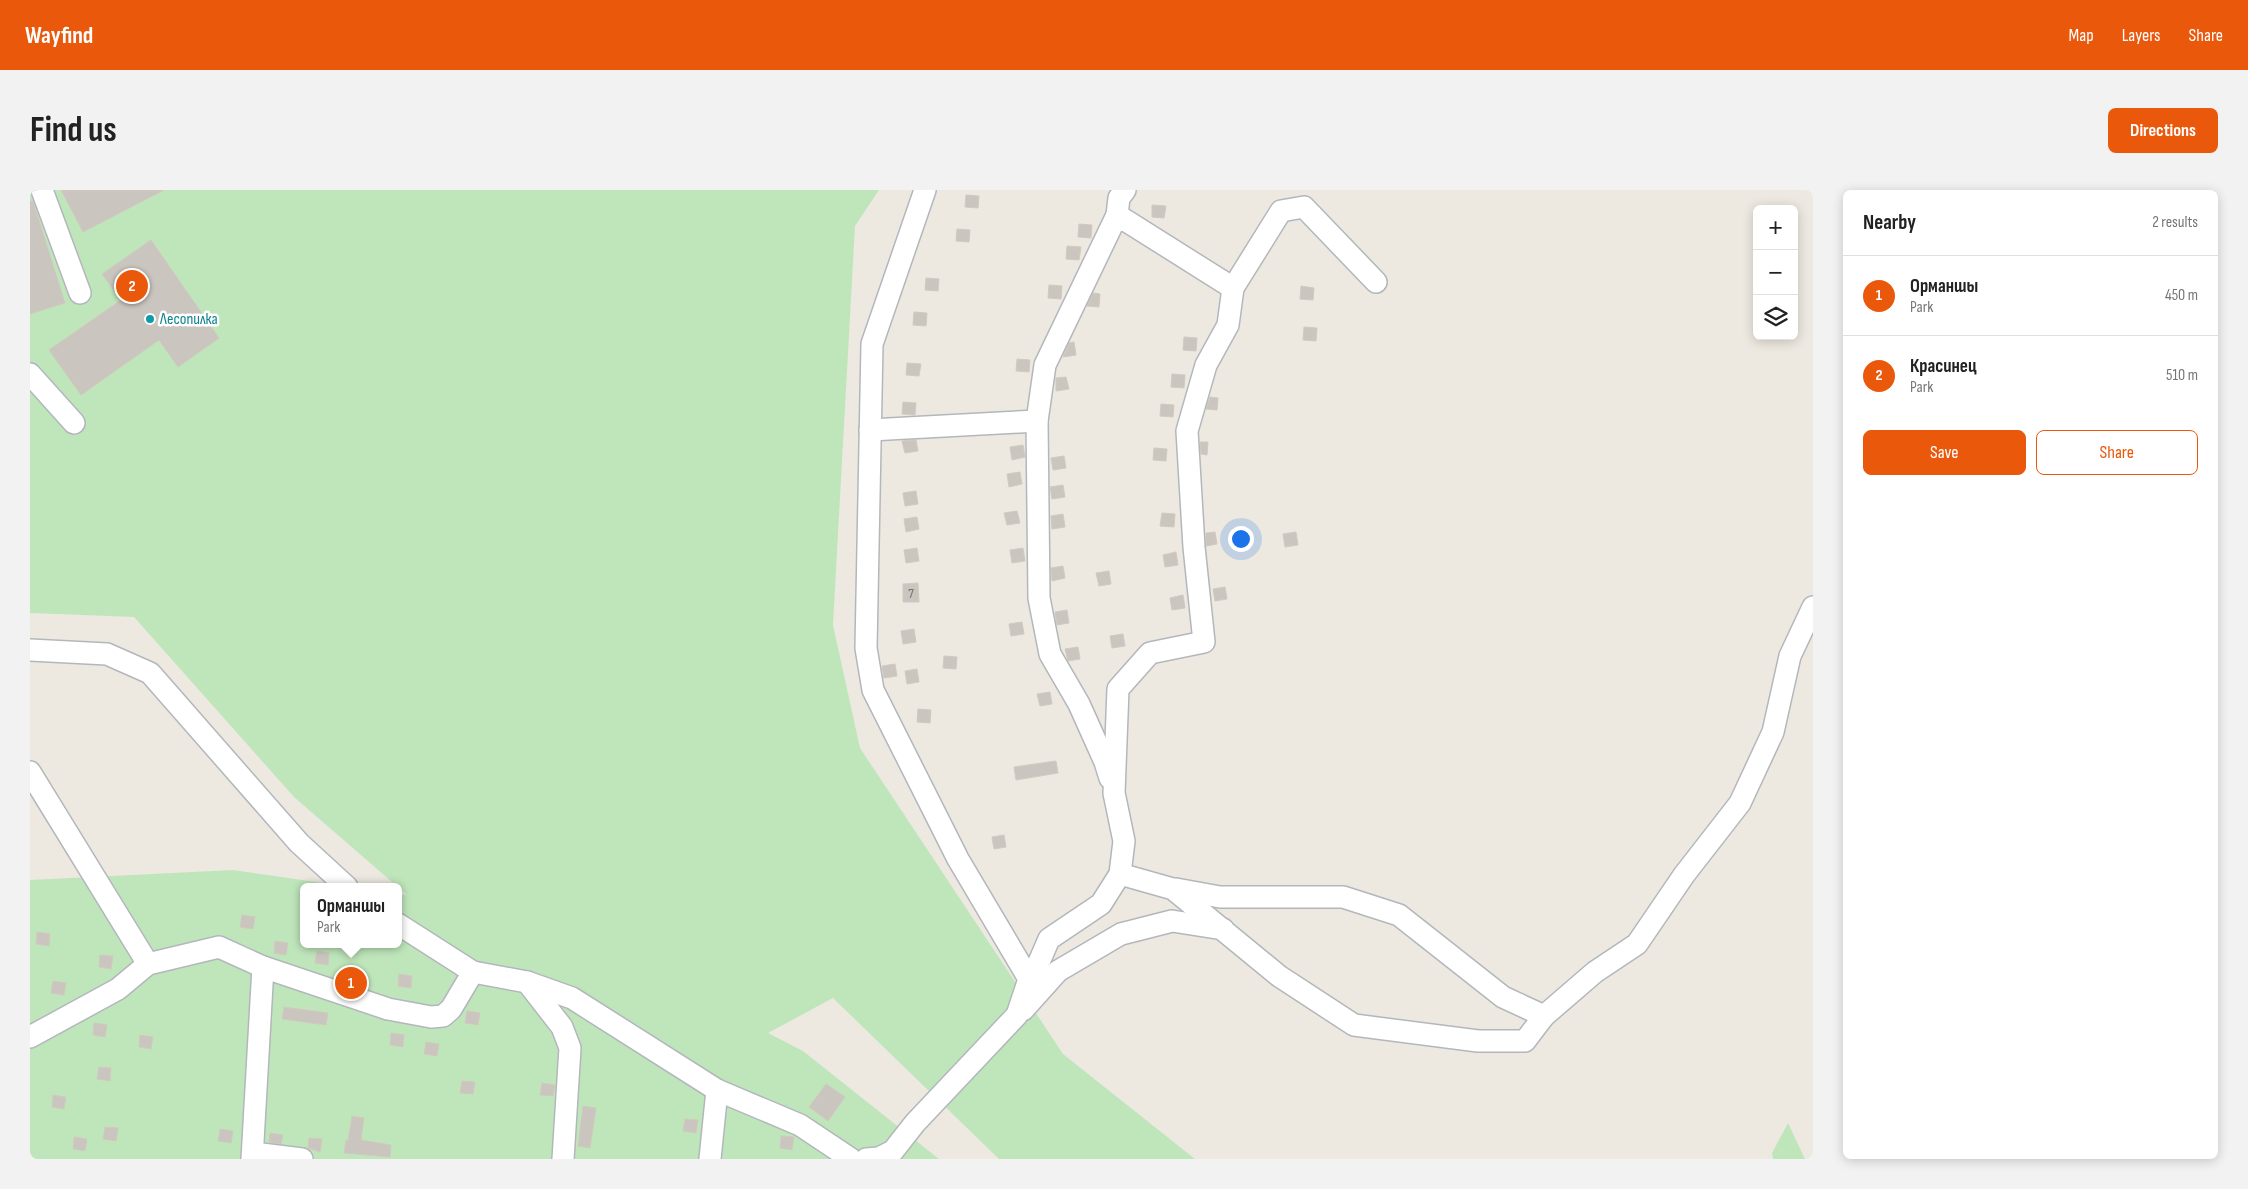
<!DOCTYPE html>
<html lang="en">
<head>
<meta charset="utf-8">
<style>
	body { margin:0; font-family:"Sofia Sans Condensed",sans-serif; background:#f2f2f2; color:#222 }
	.controls { position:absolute; right:15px; top:15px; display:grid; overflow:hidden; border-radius:8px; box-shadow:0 2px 12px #0003 }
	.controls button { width:45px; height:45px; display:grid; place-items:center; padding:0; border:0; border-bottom:1px solid #e0e0e0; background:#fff; color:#222; font:25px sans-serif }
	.you { position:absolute; left:1210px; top:348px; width:18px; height:18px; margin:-12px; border:4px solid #fff; border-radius:50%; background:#1a73e8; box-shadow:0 0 0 8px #1a73e833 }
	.badge { display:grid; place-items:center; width:32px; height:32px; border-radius:50%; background:#ea580c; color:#fff; font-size:16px; font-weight:700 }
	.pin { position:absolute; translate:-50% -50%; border:2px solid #fff; box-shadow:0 1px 5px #0006 }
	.popup { position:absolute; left:270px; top:693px; width:102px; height:65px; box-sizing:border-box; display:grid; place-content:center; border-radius:8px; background:#fff; filter:drop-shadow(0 1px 4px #0005); font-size:16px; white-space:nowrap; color:#767676 }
	.popup b { font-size:19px; color:#222 }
	.popup::after { content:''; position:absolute; left:50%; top:100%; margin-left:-10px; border:10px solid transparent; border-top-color:#fff }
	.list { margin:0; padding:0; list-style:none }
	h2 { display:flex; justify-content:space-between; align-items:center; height:65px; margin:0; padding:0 20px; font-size:21px }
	h2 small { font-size:16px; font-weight:400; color:#767676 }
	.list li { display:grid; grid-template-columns:32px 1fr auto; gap:15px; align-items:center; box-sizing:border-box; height:80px; padding:0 20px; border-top:1px solid #e0e0e0 }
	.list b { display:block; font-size:19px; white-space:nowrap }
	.list p { margin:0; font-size:16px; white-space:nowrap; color:#767676 }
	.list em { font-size:16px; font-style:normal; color:#767676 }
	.actions { display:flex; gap:10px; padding:15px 20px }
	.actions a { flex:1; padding:11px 0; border:1px solid #ea580c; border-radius:8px; text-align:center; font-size:18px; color:#ea580c }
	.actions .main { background:#ea580c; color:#fff }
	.icon { flex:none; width:28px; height:28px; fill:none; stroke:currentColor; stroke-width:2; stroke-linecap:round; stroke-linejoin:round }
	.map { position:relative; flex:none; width:1783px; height:969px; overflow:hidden; border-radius:8px }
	header { display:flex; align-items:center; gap:30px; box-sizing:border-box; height:70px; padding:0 25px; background:#ea580c; color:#fff }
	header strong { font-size:24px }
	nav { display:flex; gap:28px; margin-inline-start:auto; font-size:18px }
	.intro { display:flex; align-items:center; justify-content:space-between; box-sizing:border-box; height:120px; padding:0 30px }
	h1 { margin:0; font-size:35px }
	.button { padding:12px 22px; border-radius:8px; background:#ea580c; color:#fff; font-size:18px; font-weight:700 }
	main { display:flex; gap:30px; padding:0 30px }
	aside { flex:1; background:#fff; border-radius:8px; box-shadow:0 2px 12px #0003 }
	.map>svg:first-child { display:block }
</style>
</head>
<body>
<header>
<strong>Wayfind</strong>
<nav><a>Map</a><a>Layers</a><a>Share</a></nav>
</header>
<div class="intro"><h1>Find us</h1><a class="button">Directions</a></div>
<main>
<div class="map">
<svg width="1783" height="969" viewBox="0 0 1783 969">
	<rect width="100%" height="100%" fill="#ede9e0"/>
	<!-- green -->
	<g fill="#bfe6bb">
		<path d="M 0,0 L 849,0 L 825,36 L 803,435 L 830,558 L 1033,864 L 1165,969 L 969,969 L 803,808 L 738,843 L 773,861 L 909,969 L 0,969 L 0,690 L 203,680 L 320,697 L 274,697 L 274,754 L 368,754 L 369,704 L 377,705 L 264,607 L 104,427 L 0,423 Z"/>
		<path d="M 1758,933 L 1775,969 L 1743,969 L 1742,963 Z"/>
	</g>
	<!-- building -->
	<g fill="#cac5bf" stroke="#d1cabe">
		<path d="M 31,0 L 134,0 L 53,42 Z"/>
		<path d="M 936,5 L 949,6 L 948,18 L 935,17 Z"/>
		<path d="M 0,11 L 3,11 L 35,113 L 0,124 Z"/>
		<path d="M 1122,15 L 1136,16 L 1134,28 L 1122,27 Z"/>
		<path d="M 1049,34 L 1062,35 L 1061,48 L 1048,47 Z"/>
		<path d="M 927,39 L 940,40 L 939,52 L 926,51 Z"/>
		<path d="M 121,50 L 189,148 L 148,177 L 129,150 L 51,205 L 19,160 L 91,110 L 72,84 Z"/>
		<path d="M 1037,56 L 1051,57 L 1049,70 L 1036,69 Z"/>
		<path d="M 896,88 L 909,89 L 908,101 L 895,100 Z"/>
		<path d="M 1019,95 L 1032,96 L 1031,109 L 1018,108 Z"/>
		<path d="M 1271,96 L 1284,98 L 1283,110 L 1270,109 Z"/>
		<path d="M 1063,103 L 1070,104 L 1069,117 L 1057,116 Z"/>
		<path d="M 884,122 L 897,123 L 896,136 L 883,135 Z"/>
		<path d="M 1274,137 L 1287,138 L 1286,151 L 1273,150 Z"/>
		<path d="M 1154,147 L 1167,148 L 1166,161 L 1153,160 Z"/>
		<path d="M 1044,152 L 1046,165 L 1033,167 L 1039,153 Z"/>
		<path d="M 987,169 L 1000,170 L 999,182 L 986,181 Z"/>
		<path d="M 877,173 L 891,174 L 889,186 L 876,185 Z"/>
		<path d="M 1142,184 L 1155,185 L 1154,198 L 1141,197 Z"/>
		<path d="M 1036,187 L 1039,199 L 1026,201 L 1026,188 Z"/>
		<path d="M 1180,207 L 1188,208 L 1187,220 L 1176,219 Z"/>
		<path d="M 873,212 L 886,213 L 885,225 L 872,224 Z"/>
		<path d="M 1131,214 L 1144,215 L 1143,227 L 1130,226 Z"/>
		<path d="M 886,250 L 888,261 L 875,263 L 872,251 Z"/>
		<path d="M 1170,252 L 1178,252 L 1177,265 L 1171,264 Z"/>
		<path d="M 993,255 L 995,267 L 982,270 L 980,257 Z"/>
		<path d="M 1124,258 L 1137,259 L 1136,271 L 1123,270 Z"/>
		<path d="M 1034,266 L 1036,278 L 1023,280 L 1021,268 Z"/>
		<path d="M 990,282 L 992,294 L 979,297 L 977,284 Z"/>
		<path d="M 1033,295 L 1035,307 L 1022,309 L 1020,297 Z"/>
		<path d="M 886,301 L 888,314 L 875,316 L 873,303 Z"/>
		<path d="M 987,321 L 990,333 L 977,335 L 974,323 Z"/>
		<path d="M 1132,323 L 1145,324 L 1144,337 L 1130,336 Z"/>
		<path d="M 1033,324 L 1035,337 L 1022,339 L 1021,326 Z"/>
		<path d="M 887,327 L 889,339 L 876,342 L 874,329 Z"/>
		<path d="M 1185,342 L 1187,354 L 1176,356 L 1176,343 Z"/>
		<path d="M 1266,342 L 1268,355 L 1255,357 L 1253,344 Z"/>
		<path d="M 887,358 L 889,371 L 876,373 L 874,360 Z"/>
		<path d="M 993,358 L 995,371 L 982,373 L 980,360 Z"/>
		<path d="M 1146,362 L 1148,375 L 1135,377 L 1133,365 Z"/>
		<path d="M 1033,376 L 1035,388 L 1022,391 L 1021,378 Z"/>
		<path d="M 1079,381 L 1081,394 L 1069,396 L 1066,383 Z"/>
		<path d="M 888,393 L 889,412 L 873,412 L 873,394 Z"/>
		<path d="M 1195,397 L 1197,409 L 1185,411 L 1183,399 Z"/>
		<path d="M 1153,405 L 1155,418 L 1142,420 L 1140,408 Z"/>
		<path d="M 1037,420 L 1039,433 L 1027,435 L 1025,422 Z"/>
		<path d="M 992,432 L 994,444 L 981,446 L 979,434 Z"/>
		<path d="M 884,439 L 886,452 L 873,454 L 871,441 Z"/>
		<path d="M 1093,444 L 1095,456 L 1082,458 L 1080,446 Z"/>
		<path d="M 1048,457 L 1050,469 L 1038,471 L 1035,459 Z"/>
		<path d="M 914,466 L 927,467 L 926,479 L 913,478 Z"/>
		<path d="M 865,474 L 867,486 L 854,488 L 852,476 Z"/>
		<path d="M 887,479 L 889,492 L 877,494 L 875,481 Z"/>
		<path d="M 1020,502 L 1022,514 L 1010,516 L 1007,504 Z"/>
		<path d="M 888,519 L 901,520 L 900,533 L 887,532 Z"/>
		<path d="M 1026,571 L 1028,583 L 986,590 L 984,577 Z"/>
		<path d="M 974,645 L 976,657 L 964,659 L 962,647 Z"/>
		<path d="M 212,725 L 225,727 L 223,739 L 210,737 Z"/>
		<path d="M 7,742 L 20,744 L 19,756 L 6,754 Z"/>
		<path d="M 245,751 L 258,753 L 256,765 L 244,763 Z"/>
		<path d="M 287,761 L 299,763 L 298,775 L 285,773 Z"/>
		<path d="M 70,765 L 83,766 L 81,779 L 69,777 Z"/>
		<path d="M 369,784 L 382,786 L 381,798 L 368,796 Z"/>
		<path d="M 23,791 L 36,793 L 34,805 L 21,803 Z"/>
		<path d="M 254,817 L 298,823 L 296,835 L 252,829 Z"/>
		<path d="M 437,821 L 450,823 L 448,835 L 435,833 Z"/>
		<path d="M 64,833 L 77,835 L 75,847 L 63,845 Z"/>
		<path d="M 361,843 L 374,845 L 373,857 L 360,855 Z"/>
		<path d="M 110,845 L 123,847 L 121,859 L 109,857 Z"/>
		<path d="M 396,852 L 409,854 L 407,866 L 394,864 Z"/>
		<path d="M 69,877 L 81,878 L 80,891 L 67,889 Z"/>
		<path d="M 432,891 L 445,892 L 443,904 L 430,903 Z"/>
		<path d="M 512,893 L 525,895 L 523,906 L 510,905 Z"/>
		<path d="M 796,894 L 815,907 L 798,931 L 779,917 Z"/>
		<path d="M 23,905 L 36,907 L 34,919 L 22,917 Z"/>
		<path d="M 553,916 L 566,918 L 560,958 L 548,956 Z"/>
		<path d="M 322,926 L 334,928 L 331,950 L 361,955 L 360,967 L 314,963 L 316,950 L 318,951 Z"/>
		<path d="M 655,929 L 668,930 L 666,943 L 653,941 Z"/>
		<path d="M 75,937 L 88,938 L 86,951 L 73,949 Z"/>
		<path d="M 190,939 L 203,941 L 201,953 L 188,951 Z"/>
		<path d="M 240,943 L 253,945 L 251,954 L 239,952 Z"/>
		<path d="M 751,946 L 764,947 L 762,960 L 750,958 Z"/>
		<path d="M 44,947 L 57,949 L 55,961 L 43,959 Z"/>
		<path d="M 279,948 L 292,949 L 290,962 L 278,958 Z"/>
	</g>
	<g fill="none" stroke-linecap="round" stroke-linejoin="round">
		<!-- minor casing -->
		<g stroke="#b3b7bc" stroke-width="24">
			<g id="minor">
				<path d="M 12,0 L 50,103"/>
				<path d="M 1087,25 L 1089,8 L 1095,0"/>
				<path d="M 1203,98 L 1251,21 L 1274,17 L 1346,92"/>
				<path d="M 0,184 L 44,233"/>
				<path d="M 1007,231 L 1009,408 L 1020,464 L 1049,514 L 1075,572 L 1080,588"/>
				<path d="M 840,240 L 1007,231 L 1015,175 L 1087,25 L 1203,98 L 1198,135 L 1176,175 L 1157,241 L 1164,357 L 1174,452 L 1120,463 L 1088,499 L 1084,603 L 1094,651 L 1090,684 L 1071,714 L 1019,749 L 1003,786 L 999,789"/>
				<path d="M 0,460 L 77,464 L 120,483 L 269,653 L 317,697"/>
				<path d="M 0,582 L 118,774"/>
				<path d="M 1090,684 L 1143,699 L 1249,786 L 1324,835 L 1448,851 L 1495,851 L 1514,826 L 1565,782 L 1607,754 L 1654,685 L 1710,613 L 1743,542 L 1760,466 L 1783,417"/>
				<path d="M 1146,699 L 1190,707 L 1313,707 L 1369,725 L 1473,807 L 1514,826"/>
				<path d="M 368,734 L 443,782 L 497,792 L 542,808 L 687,900 L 770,935 L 821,969"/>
				<path d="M 497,792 L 532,837 L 540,858 L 533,969"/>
				<path d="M 993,820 L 1028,781 L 1091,744 L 1142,731 L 1193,739"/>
				<path d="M 0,847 L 88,799 L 118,774 L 189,757 L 233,777 L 358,819 L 401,827 L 413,826 L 421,819 L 443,782"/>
				<path d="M 223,963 L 272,969"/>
				<path d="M 222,969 L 233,777"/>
				<path d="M 680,969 L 687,900"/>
				<path d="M 836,969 L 849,968 L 863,961 L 885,933 L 987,825 L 999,789 L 928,669 L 843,500 L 836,458 L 842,154 L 895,0"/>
			</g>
		</g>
		<!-- minor -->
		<use href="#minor" stroke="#fff" stroke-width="21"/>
	</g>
	<!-- markers -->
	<circle fill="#0f9aa8" stroke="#fff" stroke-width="2" cx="120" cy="129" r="5"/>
	<g text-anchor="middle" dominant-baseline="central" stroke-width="5" stroke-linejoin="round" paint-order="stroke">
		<!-- number labels -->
		<g font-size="14" fill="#757879">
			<text x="881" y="403">7</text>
		</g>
		<!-- culture labels -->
		<g font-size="16" fill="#0d838f" stroke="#fff" text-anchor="start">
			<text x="130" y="129">Лесопилка</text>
		</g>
	</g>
</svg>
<div class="controls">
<button>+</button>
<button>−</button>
<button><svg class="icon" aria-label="layers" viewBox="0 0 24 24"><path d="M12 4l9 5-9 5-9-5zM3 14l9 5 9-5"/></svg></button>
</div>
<div class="you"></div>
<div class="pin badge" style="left:321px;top:793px">1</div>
<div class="popup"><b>Орманшы</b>Park</div>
<div class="pin badge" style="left:102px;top:96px">2</div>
</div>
<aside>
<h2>Nearby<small>2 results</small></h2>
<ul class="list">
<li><span class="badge">1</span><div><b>Орманшы</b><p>Park</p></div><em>450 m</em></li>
<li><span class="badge">2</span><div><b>Красинец</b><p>Park</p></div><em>510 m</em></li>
</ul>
<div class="actions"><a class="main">Save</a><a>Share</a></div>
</aside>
</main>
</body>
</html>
